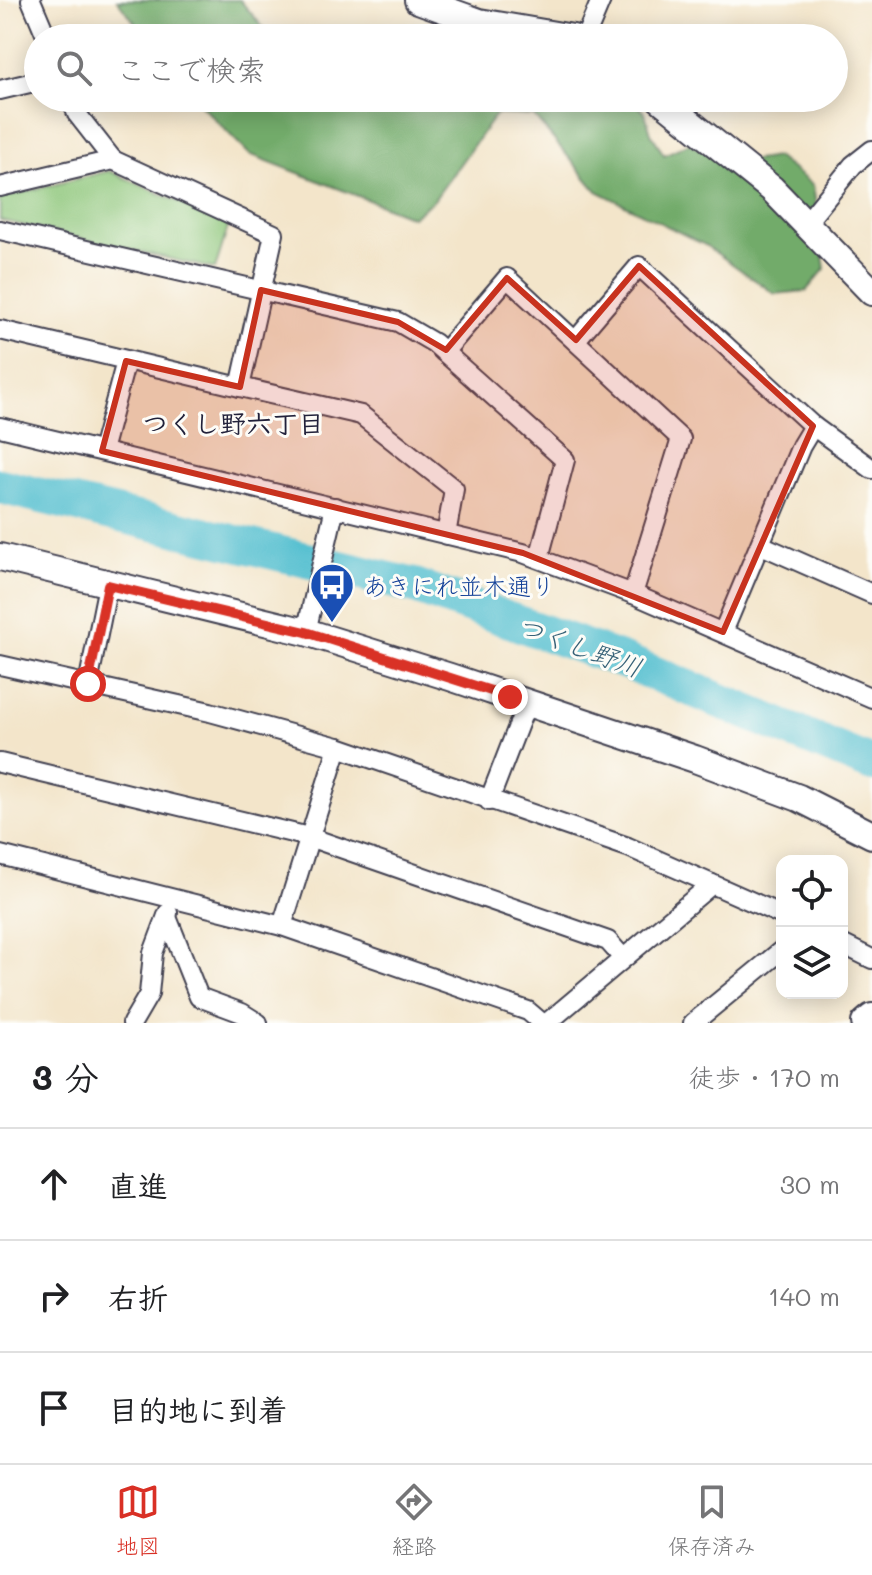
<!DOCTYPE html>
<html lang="ja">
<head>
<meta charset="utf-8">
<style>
	body { margin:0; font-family:Mali,"Klee One",sans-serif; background:#f6f6f6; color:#202124 }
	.controls { position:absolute; right:24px; bottom:24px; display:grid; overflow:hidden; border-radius:16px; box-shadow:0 4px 20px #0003 }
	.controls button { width:72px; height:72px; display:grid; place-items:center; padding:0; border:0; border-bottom:2px solid #e0e0e0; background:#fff; color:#202124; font:40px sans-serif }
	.stop { position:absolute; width:24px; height:24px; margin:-18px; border:6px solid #d93025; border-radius:50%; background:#fff }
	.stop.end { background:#d93025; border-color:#fff; box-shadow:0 2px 8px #0008 }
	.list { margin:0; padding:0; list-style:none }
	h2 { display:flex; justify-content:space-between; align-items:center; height:104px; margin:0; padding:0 32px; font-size:34px }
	h2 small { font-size:26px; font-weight:400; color:#757577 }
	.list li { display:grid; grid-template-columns:52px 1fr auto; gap:24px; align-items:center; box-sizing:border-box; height:112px; padding:0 32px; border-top:2px solid #e0e0e0 }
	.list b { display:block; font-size:30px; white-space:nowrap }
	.list em { font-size:26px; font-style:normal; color:#757577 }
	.icon { flex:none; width:44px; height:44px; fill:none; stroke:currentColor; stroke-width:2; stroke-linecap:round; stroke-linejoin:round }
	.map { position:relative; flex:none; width:872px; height:1023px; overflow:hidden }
	.search { position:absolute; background:#fff; box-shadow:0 4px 20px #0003; left:24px; right:24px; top:24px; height:88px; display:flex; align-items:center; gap:20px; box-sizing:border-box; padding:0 28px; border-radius:44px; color:#757577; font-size:30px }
	.sheet { height:440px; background:#fff }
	nav { display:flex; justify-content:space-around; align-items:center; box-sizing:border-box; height:112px; border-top:2px solid #e0e0e0; background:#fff; font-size:22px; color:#757577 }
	nav a { display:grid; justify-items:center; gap:4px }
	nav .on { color:#d93025 }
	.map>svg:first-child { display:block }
</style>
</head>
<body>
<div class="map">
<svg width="872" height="1023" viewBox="0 0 872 1023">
	<rect width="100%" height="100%" fill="#fdfcf7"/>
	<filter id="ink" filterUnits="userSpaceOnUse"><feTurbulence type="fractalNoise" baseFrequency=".0125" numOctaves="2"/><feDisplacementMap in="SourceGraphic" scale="16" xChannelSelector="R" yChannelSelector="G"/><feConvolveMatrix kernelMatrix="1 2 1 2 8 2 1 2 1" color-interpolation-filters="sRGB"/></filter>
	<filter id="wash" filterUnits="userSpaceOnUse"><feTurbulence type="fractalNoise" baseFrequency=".006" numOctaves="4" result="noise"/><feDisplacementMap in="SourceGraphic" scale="32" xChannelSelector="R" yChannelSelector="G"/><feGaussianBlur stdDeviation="1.8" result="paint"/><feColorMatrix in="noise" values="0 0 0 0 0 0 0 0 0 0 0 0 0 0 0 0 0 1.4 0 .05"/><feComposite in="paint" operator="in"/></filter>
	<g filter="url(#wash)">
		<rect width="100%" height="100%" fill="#f3e5ca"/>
		<!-- green -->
		<path fill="#8dc67a" stroke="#58745a" stroke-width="2" d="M 109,171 L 229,224 L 215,269 L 0,220 L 0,198 Z"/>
		<!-- forest -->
		<g fill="#72ab6a" stroke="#4a6652" stroke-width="2">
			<path d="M 117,0 L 240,0 L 272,38 L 147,38 Z"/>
			<path d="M 194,98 L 334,98 L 358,113 L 403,107 L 422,98 L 631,98 L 645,113 L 651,133 L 664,155 L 689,143 L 729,164 L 776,157 L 813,185 L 825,269 L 806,291 L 775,294 L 705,245 L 597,191 L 534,116 L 496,114 L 434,200 L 412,217 L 249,154 Z"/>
		</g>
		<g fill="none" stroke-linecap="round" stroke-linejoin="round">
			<!-- river -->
			<path stroke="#54bfd0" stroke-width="36" d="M 0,486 L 415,586 L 629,663 L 872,764"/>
		</g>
	</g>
	<g filter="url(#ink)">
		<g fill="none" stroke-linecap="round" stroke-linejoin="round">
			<!-- street casing -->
			<g stroke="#413f50" stroke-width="22">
				<g id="street">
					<path d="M 31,0 L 47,38"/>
					<path d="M 585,38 L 601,0"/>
					<path d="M 0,90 L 38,81"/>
					<path d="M 113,160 L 274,234 L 240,387 L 361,415 L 454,489 L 446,535"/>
					<path d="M 0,187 L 113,160 L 77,114 L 71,98"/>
					<path d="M 807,222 L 853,165 L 872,150"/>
					<path d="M 0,230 L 398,322 L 434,343 L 565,460 L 539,558"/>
					<path d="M 0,330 L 240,387"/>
					<path d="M 576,340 L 639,266 L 813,426 L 872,469"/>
					<path d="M 444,352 L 507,278 L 681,439 L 633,594"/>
					<path d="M 0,427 L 523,553 L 633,594 L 872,698"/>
					<path d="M 102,451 L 126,361"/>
					<path d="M 761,545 L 872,594"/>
					<path d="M 306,632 L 335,507"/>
					<path d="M 723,632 L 801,446 L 813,426"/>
					<path d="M 0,665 L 210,712 L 338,747 L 628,847 L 712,884"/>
					<path d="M 88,684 L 108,585"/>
					<path d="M 0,763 L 309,837 L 608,941 L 623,958"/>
					<path d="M 489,801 L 527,703"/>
					<path d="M 0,855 L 282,926 L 528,1011 L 542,1023"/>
					<path d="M 167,917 L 199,997 L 242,1013 L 258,1023"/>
					<path d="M 282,926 L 338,747"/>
					<path d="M 842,944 L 872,959"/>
					<path d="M 132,1023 L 149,994 L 153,953 L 168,913"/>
					<path d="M 547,1023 L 712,884 L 782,915"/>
					<path d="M 693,1023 L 782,950"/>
				</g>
			</g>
			<!-- secondary casing -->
			<g stroke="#413f50" stroke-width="30">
				<g id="secondary">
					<path d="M 418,0 L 479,22 L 573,38"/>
					<path d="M 659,98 L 772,189 L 872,292"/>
					<path d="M 0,557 L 306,632 L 450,677 L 695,759 L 799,798 L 872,835"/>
					<path d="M 865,1023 L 872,1017"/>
				</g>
			</g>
			<!-- street -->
			<use href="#street" stroke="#fff" stroke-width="18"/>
			<!-- secondary -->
			<use href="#secondary" stroke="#fff" stroke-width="26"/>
		</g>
	</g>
	<g fill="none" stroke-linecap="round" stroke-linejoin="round" filter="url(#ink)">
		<!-- route -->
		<path stroke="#d93025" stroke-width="10" d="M 88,684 L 108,585 L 306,632 L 510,697"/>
	</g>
	<!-- marked area -->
	<path fill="#c8321e" fill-opacity="0.2" stroke="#c8321e" stroke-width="6" stroke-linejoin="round" d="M 639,266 L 813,426 L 723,632 L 523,553 L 102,451 L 126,361 L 240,387 L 261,290 L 398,322 L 446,350 L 507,278 L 576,340 Z"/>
	<!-- icons -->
	<defs>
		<g id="bus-pin" transform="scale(2.3)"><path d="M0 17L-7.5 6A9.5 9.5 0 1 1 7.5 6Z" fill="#1a4fb4" stroke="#fdfcf7"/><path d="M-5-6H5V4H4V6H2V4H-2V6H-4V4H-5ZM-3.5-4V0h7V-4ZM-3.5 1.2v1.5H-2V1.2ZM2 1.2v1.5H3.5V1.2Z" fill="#fff"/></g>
	</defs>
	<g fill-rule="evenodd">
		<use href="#bus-pin" x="332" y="585"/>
	</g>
	<g text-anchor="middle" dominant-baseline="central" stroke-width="6" stroke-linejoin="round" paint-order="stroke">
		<!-- transit labels -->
		<g font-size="24" fill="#164399" stroke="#fdfcf7" text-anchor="start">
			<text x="363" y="585">あきにれ並木通り</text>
		</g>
		<!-- neighbourhood labels -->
		<g font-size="26" font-weight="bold" fill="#22223b" stroke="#fdfcf7">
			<text x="233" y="423">つくし野六丁目</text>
		</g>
		<!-- water labels -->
		<g font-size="26" font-style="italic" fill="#366177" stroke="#fdfcf7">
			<text transform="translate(580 646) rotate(20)">つくし野川</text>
		</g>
	</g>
</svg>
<div class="controls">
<button><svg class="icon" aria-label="locate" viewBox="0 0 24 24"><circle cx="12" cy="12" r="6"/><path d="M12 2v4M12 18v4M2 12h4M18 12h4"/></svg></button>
<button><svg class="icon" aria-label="layers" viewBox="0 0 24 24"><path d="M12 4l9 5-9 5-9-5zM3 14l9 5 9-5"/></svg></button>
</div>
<div class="stop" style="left:88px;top:684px"></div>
<div class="stop end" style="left:510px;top:697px"></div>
<div class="search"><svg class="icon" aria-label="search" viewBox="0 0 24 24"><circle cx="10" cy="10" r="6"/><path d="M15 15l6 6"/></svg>ここで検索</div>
</div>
<section class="sheet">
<h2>3 分<small>徒歩 · 170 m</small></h2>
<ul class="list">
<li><svg class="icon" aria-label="ahead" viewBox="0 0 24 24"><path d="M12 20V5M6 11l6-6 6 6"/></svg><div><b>直進</b></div><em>30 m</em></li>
<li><svg class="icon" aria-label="right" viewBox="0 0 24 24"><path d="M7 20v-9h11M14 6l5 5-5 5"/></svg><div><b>右折</b></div><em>140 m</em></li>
<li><svg class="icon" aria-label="arrive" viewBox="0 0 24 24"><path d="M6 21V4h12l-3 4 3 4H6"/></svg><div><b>目的地に到着</b></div></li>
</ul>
</section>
<nav>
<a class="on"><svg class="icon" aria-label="map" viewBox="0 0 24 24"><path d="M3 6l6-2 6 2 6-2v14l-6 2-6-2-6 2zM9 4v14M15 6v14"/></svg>地図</a>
<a><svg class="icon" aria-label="directions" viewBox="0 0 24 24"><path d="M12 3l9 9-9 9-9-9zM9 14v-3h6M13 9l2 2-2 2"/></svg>経路</a>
<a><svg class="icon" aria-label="saved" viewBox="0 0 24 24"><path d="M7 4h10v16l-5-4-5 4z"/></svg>保存済み</a>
</nav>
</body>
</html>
